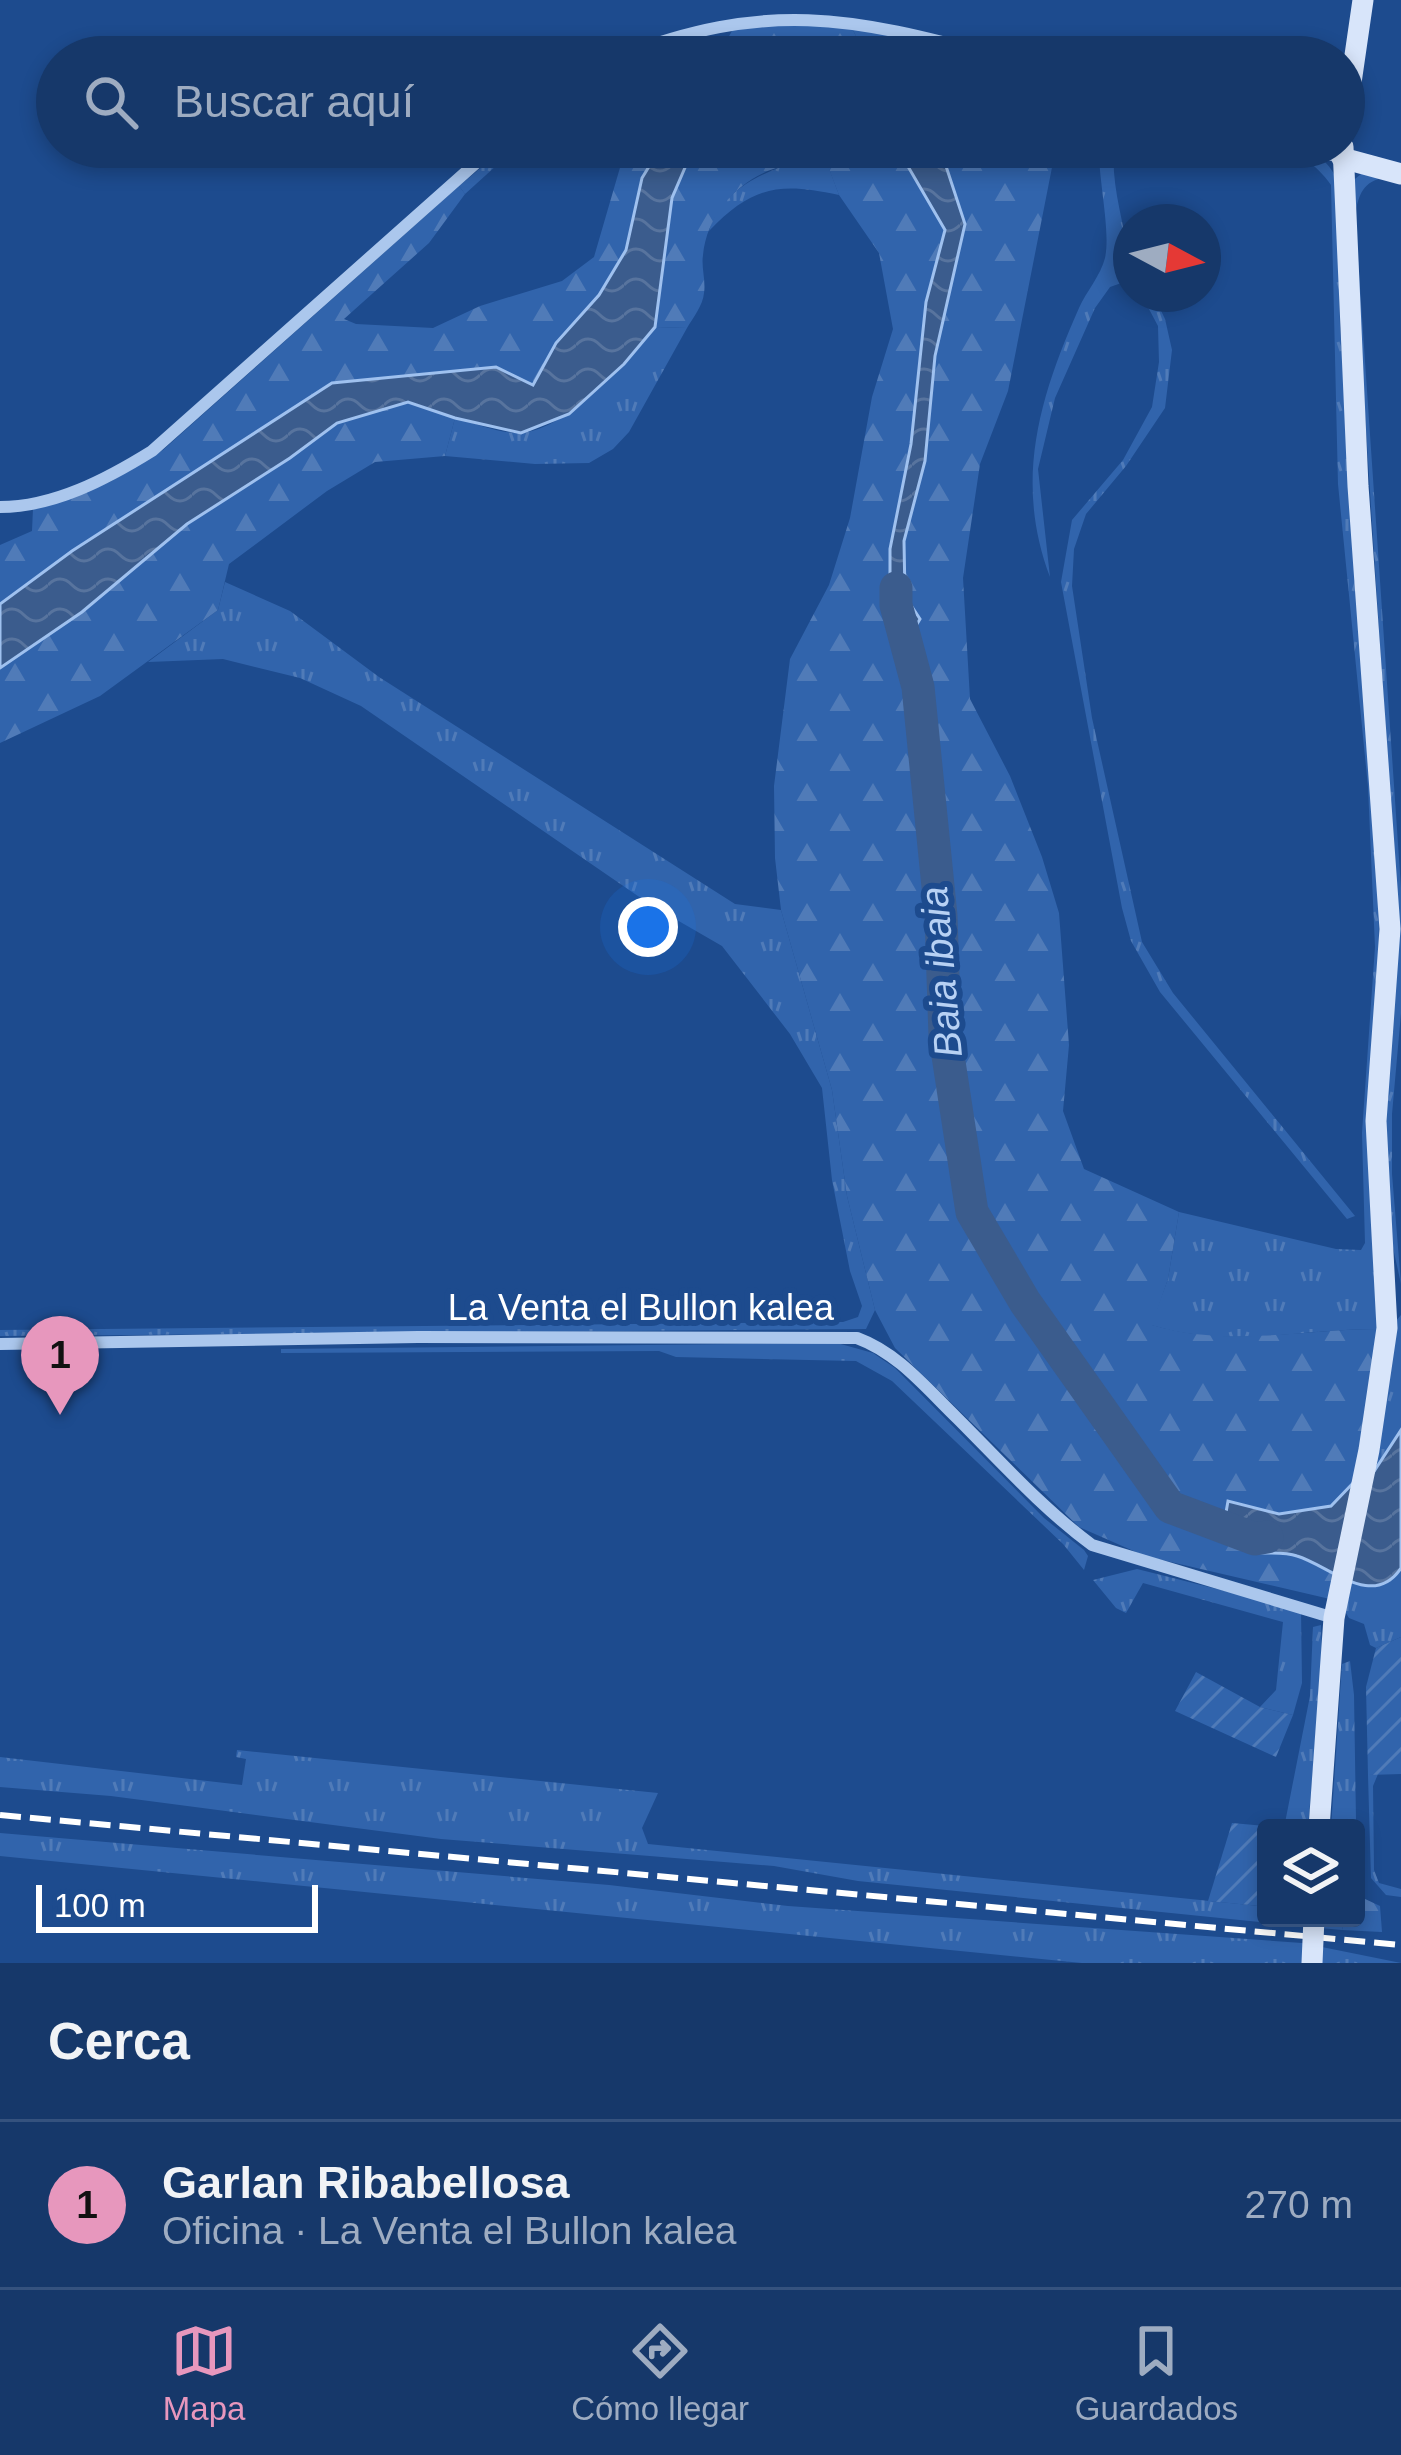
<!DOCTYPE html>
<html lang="es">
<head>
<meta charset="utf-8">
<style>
	body { margin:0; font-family:Helvetica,sans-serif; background:#1f3f70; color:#f1f3f6 }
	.controls { position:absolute; right:36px; bottom:36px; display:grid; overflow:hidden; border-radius:12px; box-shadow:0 6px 18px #0003 }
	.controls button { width:108px; height:108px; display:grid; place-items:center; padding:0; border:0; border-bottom:3px solid #35527e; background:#16386a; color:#f1f3f6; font:60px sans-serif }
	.compass { position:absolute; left:1113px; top:204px; width:108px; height:108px; border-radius:50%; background:#16386a; box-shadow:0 6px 18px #0003; rotate:97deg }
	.scale { position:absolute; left:36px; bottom:30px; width:282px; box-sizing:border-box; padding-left:12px; border:6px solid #fff; border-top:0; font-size:33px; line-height:42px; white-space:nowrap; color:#fff; -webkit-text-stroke:9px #1d4b8e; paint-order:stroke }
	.you { position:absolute; left:648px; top:927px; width:42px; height:42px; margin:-30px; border:9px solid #fff; border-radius:50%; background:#1a73e8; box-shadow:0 0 0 18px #1a73e833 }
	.badge { display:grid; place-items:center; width:78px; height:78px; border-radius:50%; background:#e797bd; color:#111; font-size:39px; font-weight:700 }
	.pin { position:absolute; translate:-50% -99px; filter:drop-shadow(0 3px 6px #0008) }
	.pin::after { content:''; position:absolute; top:63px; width:42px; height:36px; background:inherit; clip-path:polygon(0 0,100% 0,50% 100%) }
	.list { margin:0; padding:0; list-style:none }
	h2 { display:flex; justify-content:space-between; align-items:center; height:156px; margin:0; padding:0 48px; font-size:51px }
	h2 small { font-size:39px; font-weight:400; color:#9eacc1 }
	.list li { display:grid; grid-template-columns:78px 1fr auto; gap:36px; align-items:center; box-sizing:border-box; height:168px; padding:0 48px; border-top:3px solid #35527e }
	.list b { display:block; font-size:45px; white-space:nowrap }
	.list p { margin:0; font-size:39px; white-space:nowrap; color:#9eacc1 }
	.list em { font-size:39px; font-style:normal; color:#9eacc1 }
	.icon { flex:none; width:66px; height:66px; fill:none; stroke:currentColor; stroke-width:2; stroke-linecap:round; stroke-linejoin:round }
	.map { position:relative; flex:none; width:1401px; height:1963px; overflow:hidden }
	.search { position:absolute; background:#16386a; box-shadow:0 6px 18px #0003; left:36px; right:36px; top:36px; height:132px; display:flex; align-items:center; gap:30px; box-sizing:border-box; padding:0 42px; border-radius:66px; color:#9eacc1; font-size:45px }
	.sheet { height:324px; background:#16386a }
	nav { display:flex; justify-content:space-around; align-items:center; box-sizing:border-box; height:168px; border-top:3px solid #35527e; background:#16386a; font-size:33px; color:#9eacc1 }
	nav a { display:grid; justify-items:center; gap:6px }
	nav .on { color:#e797bd }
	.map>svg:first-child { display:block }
</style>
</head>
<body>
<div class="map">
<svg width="1401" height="1963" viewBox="0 0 1401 1963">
	<defs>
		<pattern id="grass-tufts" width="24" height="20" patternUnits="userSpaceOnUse" patternTransform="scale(3)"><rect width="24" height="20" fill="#3164ac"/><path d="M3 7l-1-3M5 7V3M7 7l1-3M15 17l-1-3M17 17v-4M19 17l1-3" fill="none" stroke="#507bb8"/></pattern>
		<pattern id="forest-firs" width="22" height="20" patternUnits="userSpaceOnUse" patternTransform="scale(3)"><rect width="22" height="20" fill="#3164ac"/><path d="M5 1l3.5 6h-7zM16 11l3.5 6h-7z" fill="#507bb8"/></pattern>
		<pattern id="garden-furrows" width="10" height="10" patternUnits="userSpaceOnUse" patternTransform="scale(3)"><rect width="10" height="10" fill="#3164ac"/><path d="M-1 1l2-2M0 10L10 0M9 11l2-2" fill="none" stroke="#507bb8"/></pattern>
		<pattern id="water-waves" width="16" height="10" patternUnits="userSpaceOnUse" patternTransform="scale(3)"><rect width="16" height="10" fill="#3b5c8d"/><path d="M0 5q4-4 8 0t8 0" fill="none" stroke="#58749e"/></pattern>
	</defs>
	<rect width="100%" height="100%" fill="#1d4b8e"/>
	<!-- grass -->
	<g fill="url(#grass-tufts)">
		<path d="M 849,23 L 974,57 L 881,57 L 864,51 Z"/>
		<path d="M 506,147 L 517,147 L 465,194 L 459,186 Z"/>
		<path d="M 1099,147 L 1114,147 C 1110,195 1131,238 1131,285 L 1127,281 L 1110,287 L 1095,308 L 1055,398 L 1038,469 L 1050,577 C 1014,482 1039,398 1079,308 C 1086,292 1101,275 1105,258 C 1111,232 1098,178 1099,147 Z"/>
		<path d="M 1273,147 C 1302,147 1325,152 1337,180 L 1340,327 L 1379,843 L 1378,1329 C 1297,1329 1231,1349 1151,1325 L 1168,1279 L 1179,1212 L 1336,1249 L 1361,1250 L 1365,1243 L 1362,1133 L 1375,947 L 1368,787 L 1338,484 L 1331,185 C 1315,162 1299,155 1273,147 Z"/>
		<path d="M 803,159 L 827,163 L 839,195 C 779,182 752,186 709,231 C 721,189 764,172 803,159 Z"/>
		<path d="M 1366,170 L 1385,177 C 1363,182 1359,193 1355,215 L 1401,888 L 1401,1013 L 1392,1114 L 1392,1174 L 1401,1284 L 1392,1243 L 1385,1106 L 1399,937 L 1350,183 Z"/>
		<path d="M 1141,294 L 1153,294 L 1165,319 L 1172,350 L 1165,408 L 1126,466 L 1086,514 L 1074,549 L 1072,586 L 1092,718 L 1142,942 L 1173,993 L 1355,1216 L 1347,1219 L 1160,992 L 1131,941 L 1122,908 L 1061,582 L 1072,520 L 1123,460 L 1152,407 L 1159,362 L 1158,326 Z"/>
		<path d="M 655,327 L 687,328 L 629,432 L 613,449 L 589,463 L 535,464 L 445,456 L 455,418 C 474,423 501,434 521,433 C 569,429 626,362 655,327 Z"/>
		<path d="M 225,582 L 290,611 L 379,677 L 735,904 L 781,910 L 832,1090 L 847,1196 L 875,1310 L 866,1329 L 0,1336 L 0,1330 L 843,1322 L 858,1317 L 862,1306 L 850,1271 L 832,1180 L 822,1088 L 790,1034 L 722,946 L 651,905 L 361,706 L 300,678 L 223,659 L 148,662 L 218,610 Z"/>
		<path d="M 1401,1315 L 1401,1430 L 1371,1476 L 1394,1323 Z"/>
		<path d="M 837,1343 L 873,1353 L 895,1368 L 1044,1518 L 1084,1550 L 1088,1556 L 1084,1570 L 1063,1544 L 892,1381 L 856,1361 L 676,1357 L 659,1351 L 281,1353 L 281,1349 Z"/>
		<path d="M 1401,1568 L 1401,1637 L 1376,1648 L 1370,1645 L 1364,1624 L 1349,1618 L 1343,1608 L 1348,1581 L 1397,1575 Z"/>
		<path d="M 1137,1569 L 1301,1610 L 1302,1683 L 1293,1715 L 1260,1707 L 1276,1690 L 1283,1622 L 1143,1583 L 1126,1613 L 1116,1608 L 1093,1580 Z"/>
		<path d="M 1321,1625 L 1322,1657 L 1308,1828 L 1284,1828 L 1310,1696 L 1313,1627 Z"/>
		<path d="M 1350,1661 L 1354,1695 L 1357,1884 L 1363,1898 L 1356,1902 L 1356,1828 L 1331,1828 L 1342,1664 Z"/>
		<path d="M 237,1750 L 658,1793 L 642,1828 L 648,1844 L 1259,1906 L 1262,1858 L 1266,1858 L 1266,1918 L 1345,1918 L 1342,1930 L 1298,1926 L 858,1881 L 774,1866 L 441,1839 L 111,1796 L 0,1787 L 0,1757 L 242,1785 L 246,1759 L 236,1757 Z"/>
		<path d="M 1378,1774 L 1373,1786 L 1374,1870 L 1379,1883 L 1401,1889 L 1401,1897 L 1386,1895 L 1371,1878 L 1368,1775 Z"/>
		<path d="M 0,1833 L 609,1885 L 788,1906 L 1302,1943 L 1401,1963 L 1082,1963 L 0,1856 Z"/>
	</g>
	<!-- forest -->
	<g fill="url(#forest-firs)">
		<path d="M 737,22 L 849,23 L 864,51 L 881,57 L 703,57 L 723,47 Z"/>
		<path d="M 626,147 L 661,147 L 642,178 L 626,250 L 599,295 L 556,343 L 533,386 L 332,383 L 72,551 L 0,604 L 0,545 L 32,531 L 33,509 L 110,482 L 163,450 L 459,186 L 465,194 L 429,243 L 344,319 L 356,324 L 433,328 L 480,306 L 562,281 L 594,257 Z"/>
		<path d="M 699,147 L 884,147 L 906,163 L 945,230 L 926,302 L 911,444 L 890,549 L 890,619 L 919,619 L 905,596 L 904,541 L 925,461 L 935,356 L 965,224 L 943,157 L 935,147 L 1056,147 L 1008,391 L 980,464 L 963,578 L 970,699 L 1010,776 L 1042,857 L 1059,913 L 1069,1045 L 1063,1111 L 1084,1169 L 1179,1212 L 1168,1279 L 1152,1325 C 1230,1348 1299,1329 1378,1329 L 1355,1481 L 1332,1506 L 1279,1514 L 1227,1502 L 1249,1552 L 1294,1555 L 1335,1574 L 1330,1599 L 1145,1556 L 1079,1527 L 895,1348 L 875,1310 L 847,1196 L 832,1090 L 781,910 L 775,858 L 774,786 L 790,659 L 829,585 L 850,518 L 872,397 L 893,329 L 879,253 L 839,195 L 827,164 C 770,154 709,195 703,255 C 701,267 706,281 704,293 C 703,305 693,318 687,328 L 655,327 C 663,276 661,184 699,147 Z"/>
		<path d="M 408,402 L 455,418 L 445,456 L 375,462 L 327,491 L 229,564 L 218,610 L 100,696 L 0,743 L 0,668 L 82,612 L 187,524 L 290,458 L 337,423 Z"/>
		<path d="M 1363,1898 L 1380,1906 L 1382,1932 L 1342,1930 L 1345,1918 L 1356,1918 L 1356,1902 Z"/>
	</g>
	<!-- garden -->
	<g fill="url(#garden-furrows)">
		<path d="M 1401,1637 L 1401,1774 L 1368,1775 L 1366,1687 L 1376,1648 Z"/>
		<path d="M 1196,1672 L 1260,1707 L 1293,1715 L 1276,1757 L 1175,1711 Z"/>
		<path d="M 1232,1823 L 1265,1826 L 1260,1906 L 1208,1901 Z"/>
	</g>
	<!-- water -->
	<g fill="url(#water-waves)" stroke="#9fc1ef" stroke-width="3">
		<path d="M 661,147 L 699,147 L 690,156 L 672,198 L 655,327 L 624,364 L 569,414 L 521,433 L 455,418 L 408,402 L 337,423 L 290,458 L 187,524 L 82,612 L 0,668 L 0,604 L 72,551 L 332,383 L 496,367 L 533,385 L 556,343 L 599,295 L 626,250 L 642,178 Z"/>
		<path d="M 884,147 L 935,147 L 943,157 L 965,224 L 935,356 L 925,461 L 904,541 L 905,596 L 920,619 L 911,634 L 890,619 L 890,549 L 911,444 L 926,302 L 945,230 L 906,163 Z"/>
		<path d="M 1401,1430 L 1401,1568 C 1373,1610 1330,1566 1297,1556 C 1282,1551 1264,1555 1248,1551 C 1239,1549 1230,1544 1221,1541 L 1228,1501 L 1279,1514 L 1331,1506 L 1355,1481 L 1371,1476 Z"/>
	</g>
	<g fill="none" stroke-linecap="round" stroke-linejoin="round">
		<!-- river -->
		<path stroke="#3b5c8d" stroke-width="33" d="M 896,588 L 896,605 L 918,687 L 941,916 L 945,1036 L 972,1212 L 1025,1302 L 1170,1507 L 1255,1539 L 1267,1537"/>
		<!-- street -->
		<g stroke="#abc7ed" stroke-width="12">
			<path d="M 618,57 C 767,0 849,16 999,57"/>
			<path d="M 1305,147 L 1342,158"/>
			<path d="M 0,507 C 54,507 107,479 152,451 L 494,147"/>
			<path d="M 0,1344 L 418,1337 L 857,1338 C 898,1353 926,1388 957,1418 C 1001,1462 1042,1508 1092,1545 L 1334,1618"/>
		</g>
		<!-- secondary -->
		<g stroke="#d8e5fa" stroke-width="21">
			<path d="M 1344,131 L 1363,0"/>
			<path d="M 1342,158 L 1401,174"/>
			<path d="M 1319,1828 L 1334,1618 L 1369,1450 L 1387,1328 L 1376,1121 L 1390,929 L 1358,486 L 1343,147"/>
		</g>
		<!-- rail -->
		<path stroke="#fff" stroke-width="6" stroke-dasharray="21 9" stroke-linecap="butt" d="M 0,1815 L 1401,1945"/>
		<!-- secondary-bridge -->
		<path stroke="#d8e5fa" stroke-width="21" d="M 1312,1963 L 1314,1918"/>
	</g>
	<g text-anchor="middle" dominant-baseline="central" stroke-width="12" stroke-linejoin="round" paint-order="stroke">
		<!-- street labels -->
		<g font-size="36" fill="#fff" stroke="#1d4b8e">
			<text x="641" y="1307">La Venta el Bullon kalea</text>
		</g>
		<!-- water labels -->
		<g font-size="39" font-style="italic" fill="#b7d1f4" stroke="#1d4b8e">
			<text transform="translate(941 972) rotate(-95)">Baia ibaia</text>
		</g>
	</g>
</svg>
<div class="controls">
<button><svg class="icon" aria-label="layers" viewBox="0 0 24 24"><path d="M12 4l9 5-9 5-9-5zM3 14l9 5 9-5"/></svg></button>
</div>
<svg class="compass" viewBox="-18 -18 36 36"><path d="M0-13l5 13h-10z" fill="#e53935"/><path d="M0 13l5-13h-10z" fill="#9eacc1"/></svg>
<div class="scale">100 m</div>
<div class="you"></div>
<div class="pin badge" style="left:60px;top:1415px">1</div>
<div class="search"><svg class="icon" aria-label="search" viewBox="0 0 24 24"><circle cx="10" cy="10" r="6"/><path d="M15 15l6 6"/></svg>Buscar aquí</div>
</div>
<section class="sheet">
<h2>Cerca<small></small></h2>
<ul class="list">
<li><span class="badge">1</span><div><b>Garlan Ribabellosa</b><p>Oficina · La Venta el Bullon kalea</p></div><em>270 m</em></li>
</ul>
</section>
<nav>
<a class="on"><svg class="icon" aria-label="map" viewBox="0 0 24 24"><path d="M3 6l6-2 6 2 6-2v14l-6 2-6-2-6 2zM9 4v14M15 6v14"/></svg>Mapa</a>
<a><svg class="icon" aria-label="directions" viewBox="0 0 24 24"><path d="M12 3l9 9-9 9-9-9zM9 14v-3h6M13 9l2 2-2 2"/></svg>Cómo llegar</a>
<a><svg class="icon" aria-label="saved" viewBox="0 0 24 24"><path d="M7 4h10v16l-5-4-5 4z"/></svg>Guardados</a>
</nav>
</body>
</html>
